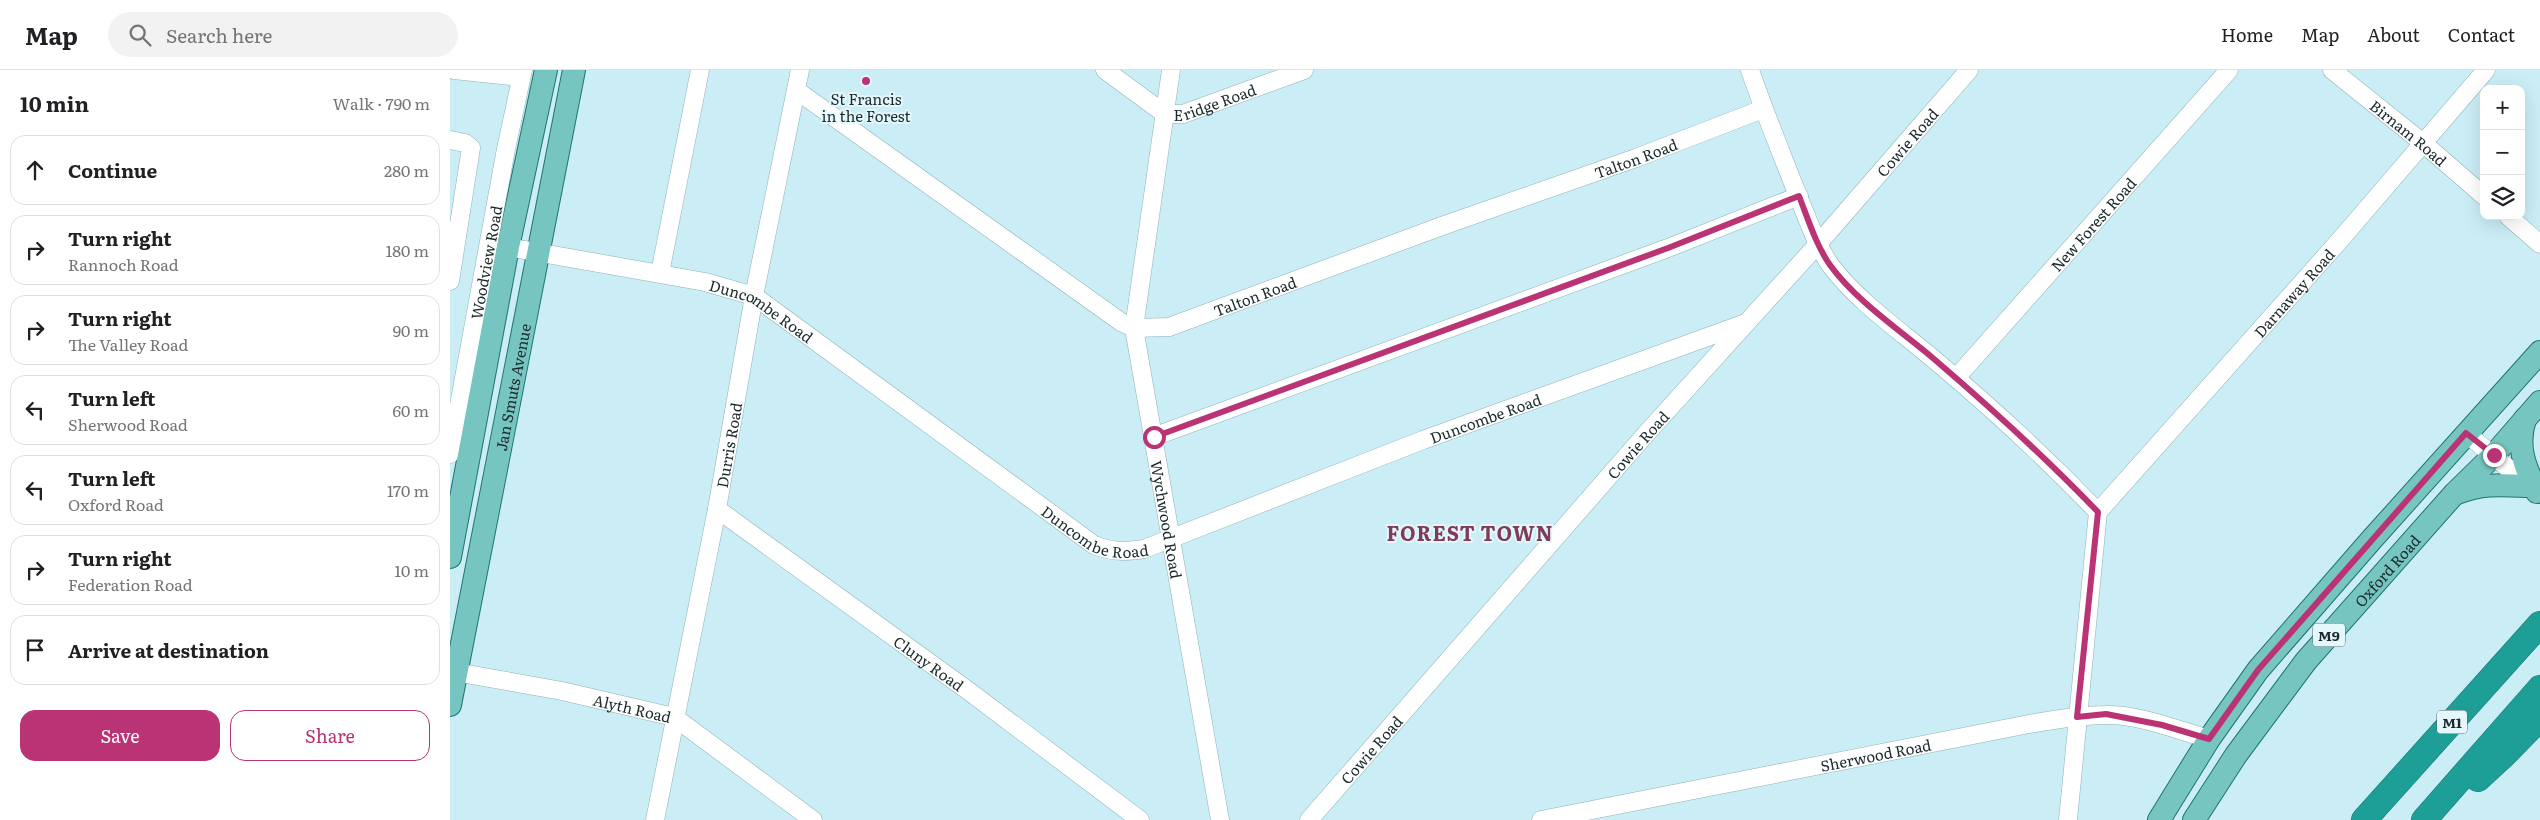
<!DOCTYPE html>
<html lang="en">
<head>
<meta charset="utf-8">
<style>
	body { margin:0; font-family:Literata,serif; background:#f2f2f2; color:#202124 }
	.controls { position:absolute; right:15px; top:15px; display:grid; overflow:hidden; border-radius:10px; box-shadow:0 5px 20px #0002 }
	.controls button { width:45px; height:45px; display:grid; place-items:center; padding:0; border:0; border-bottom:1px solid #e0e0e0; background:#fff; color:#202124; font:25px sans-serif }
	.stop { position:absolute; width:15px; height:15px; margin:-11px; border:4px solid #ba3374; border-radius:50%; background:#fff }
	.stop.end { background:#ba3374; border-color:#fff; box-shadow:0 1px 5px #0008 }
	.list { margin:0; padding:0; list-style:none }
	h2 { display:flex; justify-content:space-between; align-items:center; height:65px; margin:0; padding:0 20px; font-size:21px }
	h2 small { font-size:16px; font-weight:400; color:#757577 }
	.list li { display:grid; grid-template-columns:32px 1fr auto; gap:15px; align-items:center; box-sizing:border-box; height:70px; margin:0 10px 10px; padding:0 10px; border:1px solid #e0e0e0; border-radius:15px }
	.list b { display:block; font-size:19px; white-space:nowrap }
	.list p { margin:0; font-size:16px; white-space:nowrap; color:#757577 }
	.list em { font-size:16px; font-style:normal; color:#757577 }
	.actions { display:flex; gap:10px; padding:15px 20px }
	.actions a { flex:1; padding:11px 0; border:1px solid #ba3374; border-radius:15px; text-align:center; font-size:18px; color:#ba3374 }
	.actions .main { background:#ba3374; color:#fff }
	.icon { flex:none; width:28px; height:28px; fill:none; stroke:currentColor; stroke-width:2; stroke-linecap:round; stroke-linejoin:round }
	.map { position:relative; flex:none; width:2090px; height:750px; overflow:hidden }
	header { display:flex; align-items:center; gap:30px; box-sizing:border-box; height:70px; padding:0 25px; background:#fff; border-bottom:1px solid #e0e0e0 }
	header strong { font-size:24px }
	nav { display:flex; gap:28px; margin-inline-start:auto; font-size:18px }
	.search { width:350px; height:45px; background:#f2f2f2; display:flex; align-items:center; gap:12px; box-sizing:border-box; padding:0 18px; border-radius:28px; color:#757577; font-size:19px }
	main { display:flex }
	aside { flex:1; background:#fff }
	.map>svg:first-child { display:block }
</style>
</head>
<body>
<header>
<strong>Map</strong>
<div class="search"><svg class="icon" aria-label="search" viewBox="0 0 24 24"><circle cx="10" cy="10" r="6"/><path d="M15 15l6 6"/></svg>Search here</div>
<nav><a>Home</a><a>Map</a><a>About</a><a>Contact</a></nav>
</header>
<main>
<aside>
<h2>10 min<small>Walk · 790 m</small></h2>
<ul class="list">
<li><svg class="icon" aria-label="ahead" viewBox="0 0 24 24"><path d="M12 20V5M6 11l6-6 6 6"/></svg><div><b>Continue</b></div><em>280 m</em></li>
<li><svg class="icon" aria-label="right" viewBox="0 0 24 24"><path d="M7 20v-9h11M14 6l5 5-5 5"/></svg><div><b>Turn right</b><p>Rannoch Road</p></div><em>180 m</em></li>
<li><svg class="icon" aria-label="right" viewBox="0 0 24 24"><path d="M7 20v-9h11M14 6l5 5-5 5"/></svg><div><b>Turn right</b><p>The Valley Road</p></div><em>90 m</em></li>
<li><svg class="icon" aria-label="left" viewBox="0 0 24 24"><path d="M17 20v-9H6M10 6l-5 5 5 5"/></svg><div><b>Turn left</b><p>Sherwood Road</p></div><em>60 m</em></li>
<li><svg class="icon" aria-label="left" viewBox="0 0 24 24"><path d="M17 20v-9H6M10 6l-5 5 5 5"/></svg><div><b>Turn left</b><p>Oxford Road</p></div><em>170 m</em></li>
<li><svg class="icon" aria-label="right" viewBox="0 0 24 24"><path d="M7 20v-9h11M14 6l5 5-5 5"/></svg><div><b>Turn right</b><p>Federation Road</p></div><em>10 m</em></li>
<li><svg class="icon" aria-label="arrive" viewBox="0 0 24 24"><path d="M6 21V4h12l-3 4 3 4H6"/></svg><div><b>Arrive at destination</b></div></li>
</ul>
<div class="actions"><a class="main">Save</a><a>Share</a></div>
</aside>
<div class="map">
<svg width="2090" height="750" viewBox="0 0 2090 750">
	<rect width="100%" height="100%" fill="#caedf6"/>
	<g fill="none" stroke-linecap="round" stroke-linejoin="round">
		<!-- minor casing -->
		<g stroke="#8fb1ba" stroke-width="19">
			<g id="minor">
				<path d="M 4,0 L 71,7"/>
				<path id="s1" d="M 655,0 L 715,44 L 733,44 L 854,0"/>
				<path id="s2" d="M 721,0 L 684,258 L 770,750"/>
				<path d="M 1300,0 C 1315,44 1333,87 1350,131 C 1359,152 1367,177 1381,196 C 1409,233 1452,262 1487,292 C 1543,339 1597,389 1648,442"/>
				<path id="s3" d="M 1882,0 L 1973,73 L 2034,126"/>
				<path id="s4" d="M 346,20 L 671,252 L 684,258 L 719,257 L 992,156 L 1186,88 L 1313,39"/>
				<path d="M 0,70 L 15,73 L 21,78 L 0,211"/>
				<path d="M 2058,146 L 2090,174"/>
				<path id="s5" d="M 58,177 L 255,212 L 304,226 L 644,475 C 662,482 675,482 694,479 L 973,370 L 1296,253"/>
				<path d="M 210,203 L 250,0"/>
				<path id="s6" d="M 1506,308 L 1779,0"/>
				<path d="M 2016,363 L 2083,419"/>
				<path d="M 703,367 L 1218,178 L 1349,126"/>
				<path id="s7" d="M 0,384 L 56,79 L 73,0"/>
				<path id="s8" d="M 267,439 L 520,622 L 690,750"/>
				<path id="s9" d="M 1648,442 L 1890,170 L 2036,0"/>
				<path id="s10" d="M 0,601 L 112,621 L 224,647 L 363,750"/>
				<path id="s11" d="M 205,750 L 267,439 L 304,226 L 350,0"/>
				<path id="s12" d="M 859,750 L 1195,365 L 1368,174 L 1519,0"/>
				<path id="s13" d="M 1091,750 L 1579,654 C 1604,650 1630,645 1655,645 C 1688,644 1728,660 1759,669"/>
				<path d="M 1618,750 L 1648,442"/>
			</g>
		</g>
		<!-- major casing -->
		<g stroke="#1d7571" stroke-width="24">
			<g id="major">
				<path d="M 2075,349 C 2066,377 2075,397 2087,422"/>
				<path d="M 2007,423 C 2034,413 2051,415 2079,416"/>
				<path d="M 0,487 L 58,177 L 96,0"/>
				<path id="s14" d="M 0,635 L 124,0"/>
				<path d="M 1709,750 L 1759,669 L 1808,600 L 1923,468 L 2090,282"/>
				<path id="s15" d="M 1744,750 L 1786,685 L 1856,591 L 2005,423 L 2044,385 L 2090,332"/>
			</g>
		</g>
		<!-- highway casing -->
		<g stroke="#1d7571" stroke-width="26">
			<g id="highway">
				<path d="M 2028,709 L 2054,685 L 2090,648"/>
				<path d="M 1914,750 L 2090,554"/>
				<path d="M 1974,750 L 2090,618"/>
			</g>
		</g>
		<!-- minor -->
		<use href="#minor" stroke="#fff" stroke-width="18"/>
		<!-- major -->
		<use href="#major" stroke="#77c5c0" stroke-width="22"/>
		<!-- highway -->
		<use href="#highway" stroke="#1d9e96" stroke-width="25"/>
	</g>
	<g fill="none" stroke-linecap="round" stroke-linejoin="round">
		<!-- route -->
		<path stroke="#ba3374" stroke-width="6" d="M 704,367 L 1218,178 L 1349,126 C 1358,149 1366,175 1380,195 C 1406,231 1451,261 1484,289 C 1540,337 1596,388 1648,442 L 1627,647 L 1656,644 L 1712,655 L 1759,669 L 1808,600 L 2016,363 L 2044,385"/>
	</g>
	<!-- markers -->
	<circle fill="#ba3374" stroke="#e3f7fd" stroke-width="2" cx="416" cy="11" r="5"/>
	<g text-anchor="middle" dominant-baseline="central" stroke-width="4" stroke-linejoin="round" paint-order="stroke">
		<!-- shield labels -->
		<g fill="#e3f7fd" stroke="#58686b" stroke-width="1">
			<rect x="1863" y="553.5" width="32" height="23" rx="4"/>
			<rect x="1987" y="640.5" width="30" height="23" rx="4"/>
		</g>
		<g font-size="14" font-weight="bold" fill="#1c2a2d">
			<text x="1879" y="565">M9</text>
			<text x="2002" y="652">M1</text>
		</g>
		<!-- poi labels -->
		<g font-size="15" fill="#1c2a2d" stroke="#e3f7fd">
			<text x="416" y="28">St Francis<tspan x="416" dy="17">in the Forest</tspan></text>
		</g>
		<!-- street labels -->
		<g font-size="15" fill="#1c2a2d" stroke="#e3f7fd">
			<text stroke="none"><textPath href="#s1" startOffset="126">Eridge Road</textPath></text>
			<text stroke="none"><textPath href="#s3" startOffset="99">Birnam Road</textPath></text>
			<text stroke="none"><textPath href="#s12" startOffset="904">Cowie Road</textPath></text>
			<text stroke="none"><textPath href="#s4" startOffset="945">Talton Road</textPath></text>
			<text stroke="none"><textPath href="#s6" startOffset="206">New Forest Road</textPath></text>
			<text stroke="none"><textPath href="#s7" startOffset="195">Woodview Road</textPath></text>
			<text stroke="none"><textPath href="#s9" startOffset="294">Darnaway Road</textPath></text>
			<text stroke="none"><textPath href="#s4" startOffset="540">Talton Road</textPath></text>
			<text stroke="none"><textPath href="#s5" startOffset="264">Duncombe Road</textPath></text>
			<text stroke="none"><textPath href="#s14" startOffset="324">Jan Smuts Avenue</textPath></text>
			<text stroke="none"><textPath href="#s5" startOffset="1089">Duncombe Road</textPath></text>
			<text stroke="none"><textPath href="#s12" startOffset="499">Cowie Road</textPath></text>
			<text stroke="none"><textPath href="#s11" startOffset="382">Durris Road</textPath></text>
			<text stroke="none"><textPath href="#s2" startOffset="455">Wychwood Road</textPath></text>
			<text stroke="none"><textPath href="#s5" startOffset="669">Duncombe Road</textPath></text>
			<text stroke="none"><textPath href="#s15" startOffset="316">Oxford Road</textPath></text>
			<text stroke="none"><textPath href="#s8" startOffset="262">Cluny Road</textPath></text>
			<text stroke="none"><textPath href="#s10" startOffset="186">Alyth Road</textPath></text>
			<text stroke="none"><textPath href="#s12" startOffset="94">Cowie Road</textPath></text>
			<text stroke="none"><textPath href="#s13" startOffset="341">Sherwood Road</textPath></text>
		</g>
		<!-- district labels -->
		<g font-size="20" font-weight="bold" letter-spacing="1" fill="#7f3b57" stroke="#e3f7fd">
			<text x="1020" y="462">FOREST TOWN</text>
		</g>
	</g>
</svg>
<div class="controls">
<button>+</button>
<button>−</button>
<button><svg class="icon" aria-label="layers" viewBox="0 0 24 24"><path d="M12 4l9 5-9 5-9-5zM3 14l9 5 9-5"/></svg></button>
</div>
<div class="stop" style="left:704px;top:367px"></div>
<div class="stop end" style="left:2044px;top:385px"></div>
</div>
</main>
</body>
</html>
